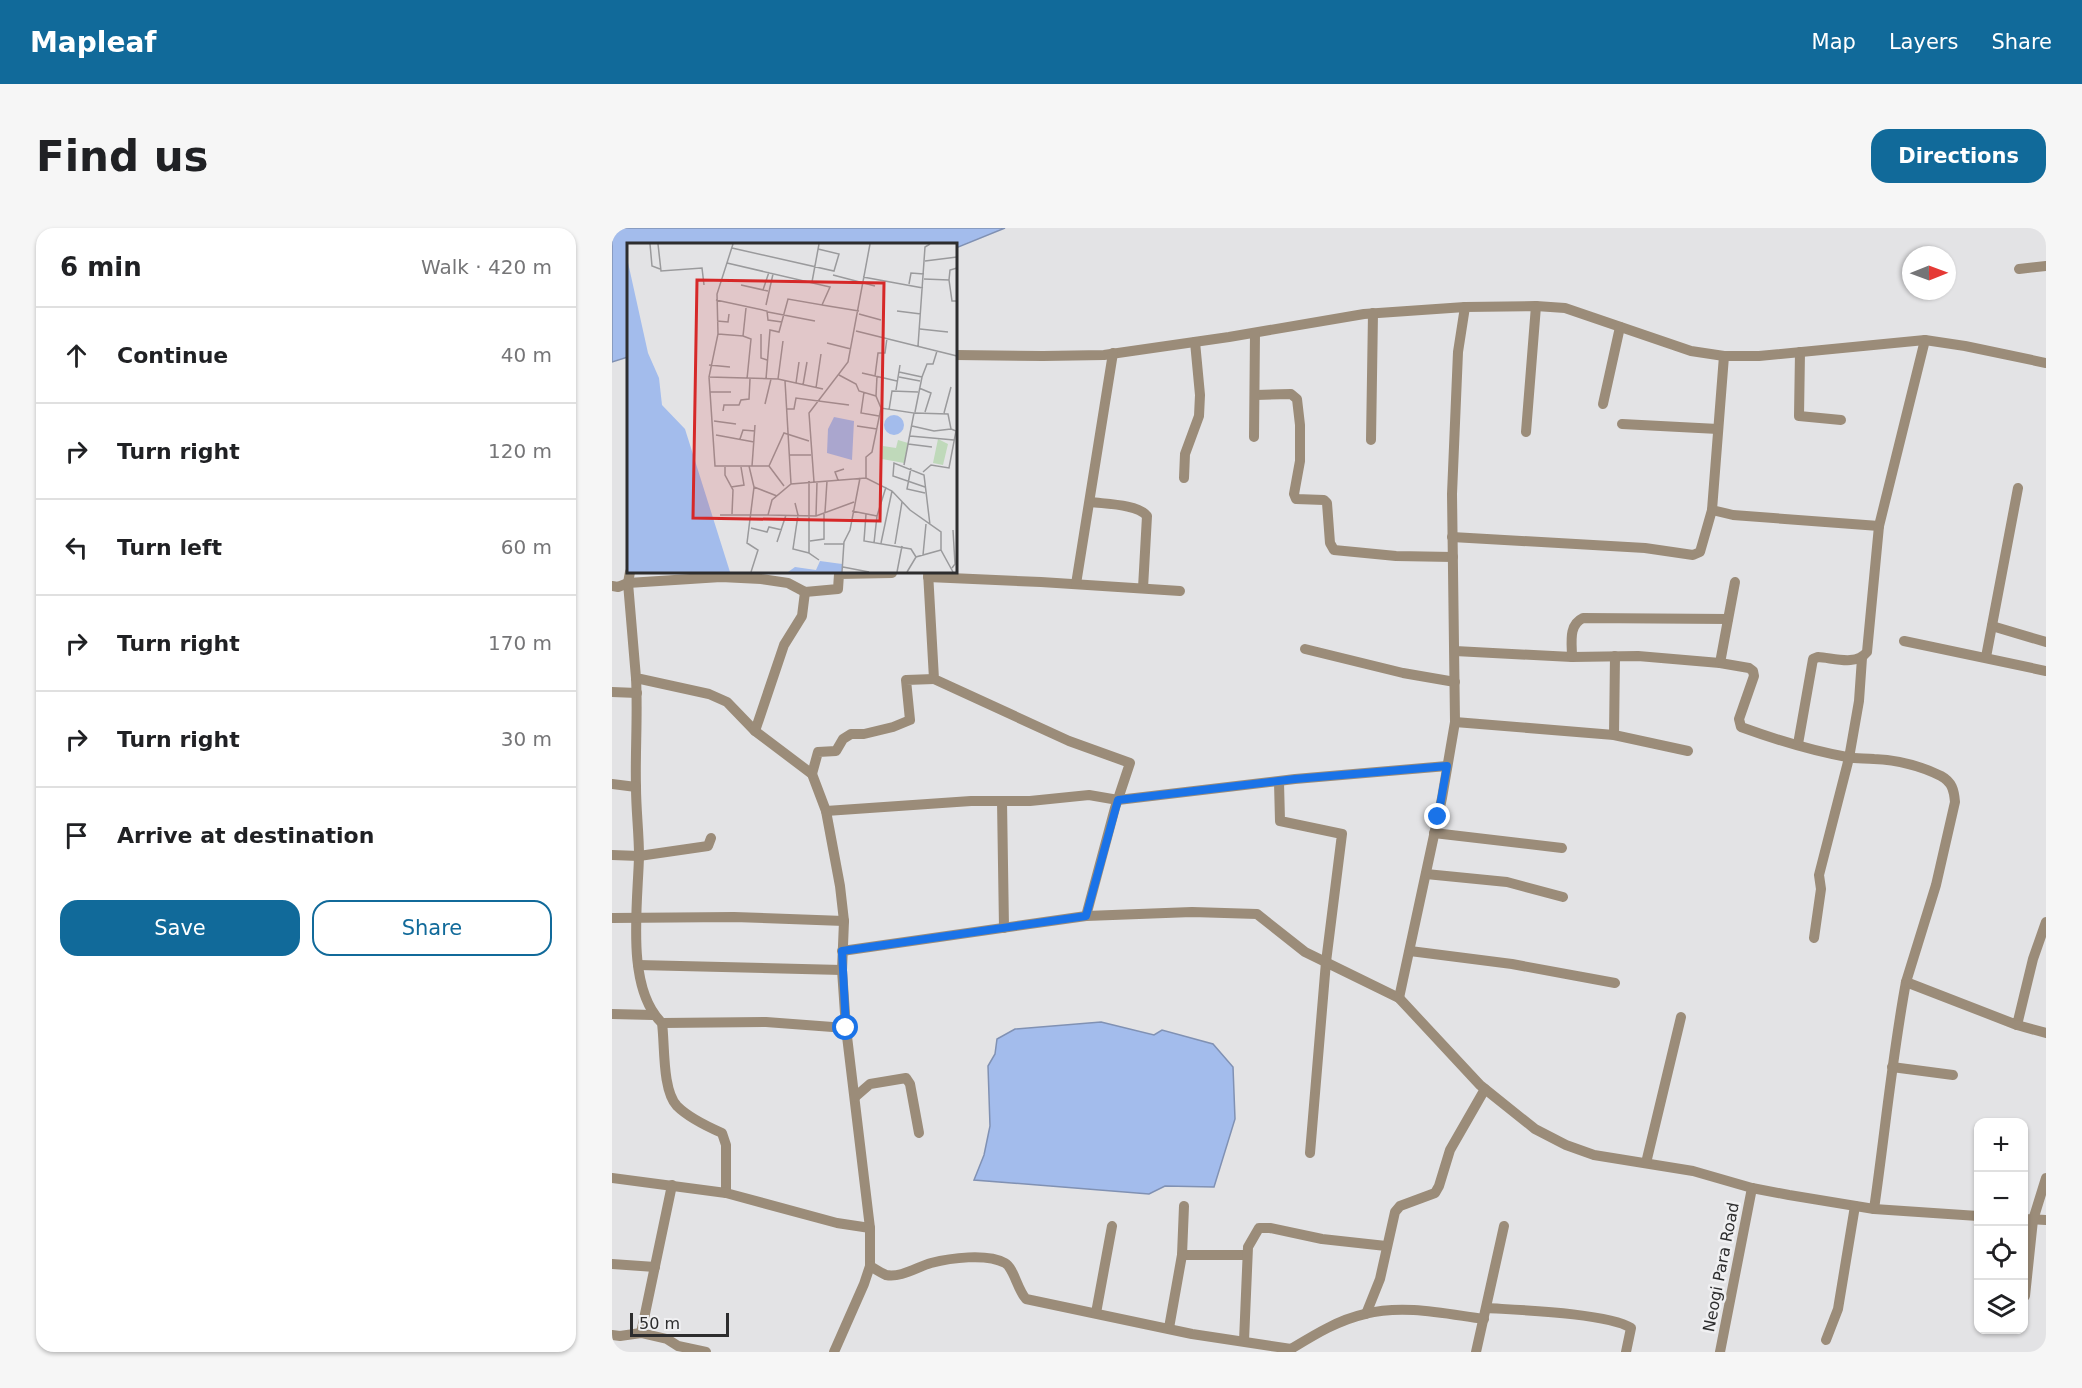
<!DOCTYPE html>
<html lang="en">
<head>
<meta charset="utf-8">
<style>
	body { margin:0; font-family:"DejaVu Sans",sans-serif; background:#f6f6f6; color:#202124 }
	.controls { position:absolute; right:18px; bottom:18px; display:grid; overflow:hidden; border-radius:12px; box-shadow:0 2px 4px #0004 }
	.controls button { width:54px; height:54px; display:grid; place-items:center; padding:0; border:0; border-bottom:2px solid #e0e0e0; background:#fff; color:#202124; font:30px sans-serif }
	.compass { position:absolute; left:1290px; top:18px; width:54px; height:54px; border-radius:50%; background:#fff; box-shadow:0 2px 4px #0004; rotate:89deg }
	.scale { position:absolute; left:18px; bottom:15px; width:99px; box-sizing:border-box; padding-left:6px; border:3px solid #2d2d2e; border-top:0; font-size:16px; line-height:21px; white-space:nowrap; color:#2d2d2e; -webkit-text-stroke:4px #f0f0f2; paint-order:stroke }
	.stop { position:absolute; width:18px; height:18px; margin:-14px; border:4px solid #1a73e8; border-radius:50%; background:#fff }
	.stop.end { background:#1a73e8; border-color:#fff; box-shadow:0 2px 6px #0008 }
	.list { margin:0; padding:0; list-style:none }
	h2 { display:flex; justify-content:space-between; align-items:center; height:78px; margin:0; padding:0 24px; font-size:26px }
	h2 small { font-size:20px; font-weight:400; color:#757577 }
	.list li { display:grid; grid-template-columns:39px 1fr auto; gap:18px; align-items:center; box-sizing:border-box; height:96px; padding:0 24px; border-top:2px solid #e0e0e0 }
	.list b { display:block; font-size:22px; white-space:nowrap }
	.list em { font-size:20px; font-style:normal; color:#757577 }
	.actions { display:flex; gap:12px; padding:18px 24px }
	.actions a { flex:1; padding:14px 0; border:2px solid #116a9a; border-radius:18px; text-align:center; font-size:21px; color:#116a9a }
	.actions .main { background:#116a9a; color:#fff }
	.icon { flex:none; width:33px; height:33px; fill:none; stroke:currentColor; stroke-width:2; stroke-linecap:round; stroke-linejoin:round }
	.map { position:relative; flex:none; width:1434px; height:1124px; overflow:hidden; border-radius:18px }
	header { display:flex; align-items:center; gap:36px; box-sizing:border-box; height:84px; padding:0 30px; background:#116a9a; color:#fff }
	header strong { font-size:28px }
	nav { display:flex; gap:33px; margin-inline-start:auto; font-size:21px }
	.intro { display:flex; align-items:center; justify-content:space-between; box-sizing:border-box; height:144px; padding:0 36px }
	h1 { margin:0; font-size:42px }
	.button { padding:15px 27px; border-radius:18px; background:#116a9a; color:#fff; font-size:21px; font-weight:700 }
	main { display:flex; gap:36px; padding:0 36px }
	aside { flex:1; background:#fff; border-radius:18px; box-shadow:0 2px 4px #0004 }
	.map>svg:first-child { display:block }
</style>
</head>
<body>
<header>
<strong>Mapleaf</strong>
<nav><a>Map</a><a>Layers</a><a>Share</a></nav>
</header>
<div class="intro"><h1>Find us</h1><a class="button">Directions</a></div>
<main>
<aside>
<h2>6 min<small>Walk · 420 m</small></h2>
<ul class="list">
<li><svg class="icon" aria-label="ahead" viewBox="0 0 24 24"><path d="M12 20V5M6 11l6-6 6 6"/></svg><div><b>Continue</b></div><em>40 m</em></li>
<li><svg class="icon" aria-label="right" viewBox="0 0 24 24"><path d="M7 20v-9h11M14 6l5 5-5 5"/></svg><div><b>Turn right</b></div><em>120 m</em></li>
<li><svg class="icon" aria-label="left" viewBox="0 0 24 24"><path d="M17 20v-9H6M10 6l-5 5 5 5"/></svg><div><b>Turn left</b></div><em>60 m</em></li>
<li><svg class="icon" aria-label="right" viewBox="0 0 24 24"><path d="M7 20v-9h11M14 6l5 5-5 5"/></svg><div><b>Turn right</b></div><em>170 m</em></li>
<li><svg class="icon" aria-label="right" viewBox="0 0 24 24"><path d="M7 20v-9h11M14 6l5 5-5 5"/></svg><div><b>Turn right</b></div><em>30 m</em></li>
<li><svg class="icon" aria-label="arrive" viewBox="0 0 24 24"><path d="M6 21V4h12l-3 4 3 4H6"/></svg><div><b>Arrive at destination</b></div></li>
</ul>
<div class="actions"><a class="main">Save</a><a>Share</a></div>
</aside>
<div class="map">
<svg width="1434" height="1124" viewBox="0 0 1434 1124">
	<rect width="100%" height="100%" fill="#e3e3e5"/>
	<!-- water -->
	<g fill="#a3bcec" stroke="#8091b3" stroke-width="1.5">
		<path d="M 0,0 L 393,0 L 344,20 L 344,16 L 16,16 L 16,129 L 0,134 Z"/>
		<path d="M 489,794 L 542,807 L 550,802 L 601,816 L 621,839 L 623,891 L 602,959 L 553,958 L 537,966 L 362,952 L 372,927 L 378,898 L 376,838 L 383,826 L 385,811 L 403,801 Z"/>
	</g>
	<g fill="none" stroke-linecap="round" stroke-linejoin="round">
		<!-- street -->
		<g stroke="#9b8c79" stroke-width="10">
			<path d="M 1407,41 L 1434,38"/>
			<path d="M 1188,124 L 1187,188 L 1229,192"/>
			<path d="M 344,127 L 431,128 L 492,127 L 617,109 L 752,86 L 853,79"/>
			<path d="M 1112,128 L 1100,282 L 1121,287 L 1267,298"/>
			<path d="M 644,167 L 679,166 L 685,171 L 688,197 L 688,233 L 682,266 L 684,271 L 712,272 L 715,275 L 718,315 L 722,322 L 784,328 L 841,329"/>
			<path d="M 991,176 L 1008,99"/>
			<path d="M 1010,196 L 1106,201"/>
			<path d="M 914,204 L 924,78"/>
			<path d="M 642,209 L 643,105"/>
			<path d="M 759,212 L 761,85"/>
			<path d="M 572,250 L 573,226 L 587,188 L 588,167 L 583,114"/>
			<path d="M 479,274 C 493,276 526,276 535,288 L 531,360"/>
			<path d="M 840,309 L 1033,320 L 1081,327 L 1088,324 L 1100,282"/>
			<path d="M 18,344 L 16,355 L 24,450 L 97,466 L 115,474 L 143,503 L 200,546 L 214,583 L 228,658 L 232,693 L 230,742 L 234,800 L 258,1000 L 258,1038 L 252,1056 L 222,1124"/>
			<path d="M 316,344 L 322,451 L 457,513 L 518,535 L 503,580 L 474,688"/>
			<path d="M 316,349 L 429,354 L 568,363"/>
			<path d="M 464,356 L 501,125"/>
			<path d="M 0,358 L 6,359 L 16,355 L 109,349 L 149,351 L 176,355 L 193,364 L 226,361 L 227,346 L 280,345 L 280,344"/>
			<path d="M 1380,398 L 1434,414"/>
			<path d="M 1292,413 L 1434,443"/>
			<path d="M 693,421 L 791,445 L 843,454"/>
			<path d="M 843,423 L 960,429 L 1026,428 L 1108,435 L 1137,440 L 1141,443 L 1142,448 L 1127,491 L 1129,499 C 1162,511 1201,523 1235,529 C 1244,531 1253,530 1262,531 C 1285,532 1309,538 1329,548 C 1340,554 1342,562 1343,574 L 1324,657 L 1294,754 L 1405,797 L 1421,731 L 1434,694"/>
			<path d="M 960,429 C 960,415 956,397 971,390 L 1116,391"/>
			<path d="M 1374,429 L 1406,260"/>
			<path d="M 1108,435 L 1123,354"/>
			<path d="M 24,450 C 26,486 23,523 24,559 C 24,582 27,605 27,628 C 26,675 13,760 50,795 C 53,817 50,862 65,878 C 77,890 94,898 110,905 L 114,917 L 114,965"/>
			<path d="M 0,464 L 25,465"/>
			<path d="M 843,494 L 1002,507 L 1076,523"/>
			<path d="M 143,503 L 172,417 L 190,388 L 193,364"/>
			<path d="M 1002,507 L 1003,428"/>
			<path d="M 1186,516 L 1201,431 L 1206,429 C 1222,430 1244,438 1255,424 L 1267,298 L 1313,112"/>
			<path d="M 200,546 L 206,524 L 224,523 L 231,511 L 239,506 L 252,506 L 281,499 L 298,492 L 294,452 L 322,451"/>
			<path d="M 667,554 L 668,593 L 730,606 L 714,734 L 698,925"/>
			<path d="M 0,556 L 24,559"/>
			<path d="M 390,573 L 392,700"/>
			<path d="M 214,583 L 359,573 L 418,573 L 477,567 L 506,572 L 683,551 L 835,538"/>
			<path d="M 822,605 L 950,620"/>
			<path d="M 0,627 L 27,628 L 96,618 L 99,610"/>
			<path d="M 814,646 L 895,654 L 951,669"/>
			<path d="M 0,690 L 122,689 L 232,693"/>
			<path d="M 1202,710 L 1209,661 L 1207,647 L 1237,530 L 1247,473 L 1250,430"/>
			<path d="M 230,723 L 474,688 L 580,684 L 645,686 L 693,724 L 787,770 L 868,857 L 923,901 L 954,917 L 982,927 L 1081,943 L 1140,960 L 1177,967 L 1262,981 L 1366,988"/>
			<path d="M 798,723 L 900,736 L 1003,755"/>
			<path d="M 26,737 L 230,742"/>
			<path d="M 787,770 L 830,570 L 843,494 L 840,266 L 846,124 L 853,79 L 924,78 L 953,80 L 1079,123 L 1112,128 L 1147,128 L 1313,112 L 1353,118 L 1434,135"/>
			<path d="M 0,786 L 41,787"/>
			<path d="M 50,795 L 154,794 L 234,800"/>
			<path d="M 1405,797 L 1434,805"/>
			<path d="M 1280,839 L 1341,847"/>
			<path d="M 243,869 L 258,856 L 294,850 L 298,856 L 307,905"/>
			<path d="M 1034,935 L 1069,789"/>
			<path d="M 0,950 L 114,965 L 225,995 L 258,1000"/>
			<path d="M 1262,981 C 1273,905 1280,829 1294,754"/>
			<path d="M 1412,991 L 1434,992"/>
			<path d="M 570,1027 L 635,1027"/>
			<path d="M 0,1036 L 43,1039"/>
			<path d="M 258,1038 C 263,1041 269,1045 274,1047 C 289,1050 305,1039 319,1035 C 338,1030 375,1025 393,1035 C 402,1040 405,1061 414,1071 L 580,1106 L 679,1121 L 678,1124"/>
			<path d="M 1413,1068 L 1421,992 L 1434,950"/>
			<path d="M 875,1080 C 905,1082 996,1085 1019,1100 L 1014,1124"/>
			<path d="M 484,1085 L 500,998"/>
			<path d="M 754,1086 L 768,1051 L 783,984 L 788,978 L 823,965 L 827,958 L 838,922 L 873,861"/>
			<path d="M 557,1100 L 570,1027 L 572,978"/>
			<path d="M 29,1105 L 60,957"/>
			<path d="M 0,1107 L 8,1108 L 29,1105 L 55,1111 L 66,1118 L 94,1124"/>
			<path d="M 1214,1112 L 1226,1081 L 1243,978"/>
			<path d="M 632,1113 L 636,1019 L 647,1000 L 658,1000 L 710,1011 L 774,1018"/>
			<path d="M 679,1121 C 702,1107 726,1092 753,1086 C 792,1076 834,1086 872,1091"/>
			<path d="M 864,1124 L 892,998"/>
			<path d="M 1108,1124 L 1140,960"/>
		</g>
	</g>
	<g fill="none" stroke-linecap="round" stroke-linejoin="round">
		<!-- route -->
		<path stroke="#1a73e8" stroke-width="8" d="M 234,800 L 230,723 L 474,688 L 506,572 L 683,551 L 835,538 L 826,589"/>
	</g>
	<g text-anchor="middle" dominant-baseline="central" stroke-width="5" stroke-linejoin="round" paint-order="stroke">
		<!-- street labels -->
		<g font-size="16" fill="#2d2d2e" stroke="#f0f0f2">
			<text transform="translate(1109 1039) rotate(-79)">Neogi Para Road</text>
		</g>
	</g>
	<!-- overview -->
	<g transform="translate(15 15)">
		<rect width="330" height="330" fill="#e3e3e5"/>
		<path d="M 311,196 L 321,201 L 316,222 L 306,220 ZM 271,197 L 281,200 L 277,220 L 255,216 L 256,203 L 269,205 Z" fill="#bfd9ba"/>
		<path d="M 0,15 L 21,110 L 32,135 L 35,162 L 58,186 L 103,329 L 0,329 ZM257 182a10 10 0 1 1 20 0a10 10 0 1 1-20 0ZM 207,174 L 227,178 L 225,217 L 200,210 L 201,186 ZM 193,318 L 215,321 L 215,329 L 161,329 L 168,324 L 189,327 Z" fill="#a3bcec"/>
		<path fill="none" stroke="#9a9a9c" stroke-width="1.5" d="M 23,1 L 25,23 L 33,26M 31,1 L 34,28 L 75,25 L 77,42M 106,1 L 90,51 L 91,91 L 82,134 L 151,136 L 196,146M 105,5 L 207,28 L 212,11 L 191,6M 298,18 L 330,14M 100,20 L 203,44 L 195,62 L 161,56 L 152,89 L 143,87 L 139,136M 206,32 L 248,43M 236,34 L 296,45M 297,36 L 322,37 L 323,27 L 330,25M 322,37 L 325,58 L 330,58M 185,39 L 192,1M 282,41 L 284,30 L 297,31M 114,42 L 141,48M 136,47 L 142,29M 89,57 L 140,68 L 141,77 L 155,79M 139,62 L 146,31M 195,62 L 232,68M 270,68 L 294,71M 141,69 L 188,78M 232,71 L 254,77M 90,78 L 101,79 L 102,71M 293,86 L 321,89M 229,88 L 330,113M 91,91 L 116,93 L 119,65M 134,91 L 134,115 L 140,117M 116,93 L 124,96 L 120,136M 200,100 L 224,106M 291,103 L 298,4 L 303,1M 82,122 L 103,124M 272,129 L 295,134M 235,130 L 270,138M 212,132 L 229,141 L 232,148 L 249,153M 248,133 L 251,110 L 258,110 L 260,95M 250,133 L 249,153 L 254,165M 82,134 L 88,223 L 142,223 L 157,190 L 182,198M 272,134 L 293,138M 151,136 L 156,98M 158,138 L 164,241M 169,140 L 172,119M 176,142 L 180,119M 189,145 L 194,111M 292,145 L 304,150 L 298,169M 269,147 L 273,122M 83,149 L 104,149M 237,149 L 234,170 L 252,173M 138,161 L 144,136M 160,166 L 167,166 L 169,155 L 222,162M 262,167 L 265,148 L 291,149M 96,168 L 97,162 L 112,162 L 114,157 L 122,156 L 123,136M 288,169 L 295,134 L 300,121 L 306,121 L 310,108M 287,170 L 321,171 L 324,186 L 329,188 L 322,225 L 304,222 L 296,229M 317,170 L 324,144M 87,178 L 109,181M 230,183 L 250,186M 285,183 L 307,188 L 324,186M 89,192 L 127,199M 283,193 L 327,197M 113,196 L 116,187 L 128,188M 281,201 L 305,204M 163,212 L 184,212M 122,223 L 127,244 L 120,300 L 131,307 L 124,329M 125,223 L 128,182M 142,223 L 157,243M 98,224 L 98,232 L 106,247 L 105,271M 284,225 L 280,246 L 298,250M 239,235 L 239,214 L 245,209 L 254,165 L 287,170 L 277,222M 211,237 L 208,229 L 217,226M 182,238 L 182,310 L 192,317M 187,239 L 182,170 L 221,119 L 243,1M 104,244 L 117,242 L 114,224M 127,244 L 150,253M 298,244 L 266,233 L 267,220 L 297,232 L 303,282M 168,260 L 171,272 L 166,306 L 182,310M 225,268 L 250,273M 198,269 L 200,238M 239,271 L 237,298 L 284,306 L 289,314M 93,272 L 141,272 L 145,257 L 164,241 L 239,235 L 265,248 L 283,267 L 314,289 L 314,307 L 326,329M 141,272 L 189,273 L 227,259M 189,273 L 190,239M 124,285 L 140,289 L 142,284 L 155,287M 183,298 L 197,296 L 197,270M 150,299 L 159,272M 247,300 L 250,273 L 259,244M 254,300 L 265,248M 197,301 L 217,301M 268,301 L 275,259M 296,312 L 299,281M 216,324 L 242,329M 325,325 L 328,321 L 326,287M 215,329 L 217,299 L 223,287 L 233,235M 270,329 L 275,303M 280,329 L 289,314 L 314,307"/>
		<path fill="#d62828" fill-opacity="0.15" stroke="#d62828" stroke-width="3" d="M 70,37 L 257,40 L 253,278 L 66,275 Z"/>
		<rect width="330" height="330" fill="none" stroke="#2d2d2e" stroke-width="3"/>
	</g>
</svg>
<div class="controls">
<button>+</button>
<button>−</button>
<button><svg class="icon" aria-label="locate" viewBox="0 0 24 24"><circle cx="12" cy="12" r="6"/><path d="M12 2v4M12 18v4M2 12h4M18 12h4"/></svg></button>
<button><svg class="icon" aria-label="layers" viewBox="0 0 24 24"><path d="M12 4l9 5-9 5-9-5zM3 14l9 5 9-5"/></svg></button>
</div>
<svg class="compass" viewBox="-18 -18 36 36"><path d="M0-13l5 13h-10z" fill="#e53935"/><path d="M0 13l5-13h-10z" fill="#757577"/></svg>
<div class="scale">50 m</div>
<div class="stop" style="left:234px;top:800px"></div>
<div class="stop end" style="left:826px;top:589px"></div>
</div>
</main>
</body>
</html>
